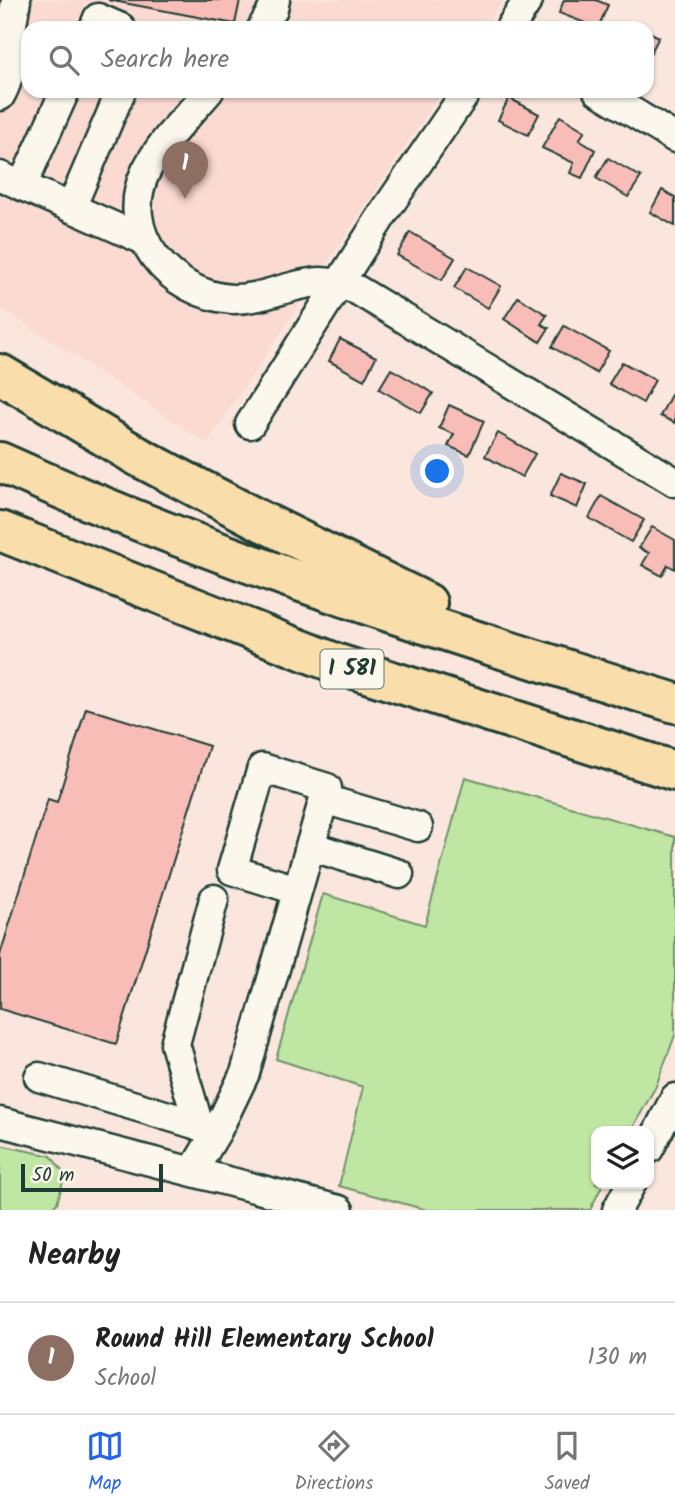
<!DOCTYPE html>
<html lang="en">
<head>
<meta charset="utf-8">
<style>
	body { margin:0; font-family:Kalam,sans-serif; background:#f6f6f6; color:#222 }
	.controls { position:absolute; right:21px; bottom:21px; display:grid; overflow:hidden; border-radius:14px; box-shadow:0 2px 5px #0004 }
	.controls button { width:63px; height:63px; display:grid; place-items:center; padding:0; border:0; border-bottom:2px solid #e0e0e0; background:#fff; color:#222; font:35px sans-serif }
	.scale { position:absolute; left:21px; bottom:18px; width:142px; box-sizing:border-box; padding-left:7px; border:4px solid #1f3d34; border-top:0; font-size:19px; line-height:24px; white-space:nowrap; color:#1f3d34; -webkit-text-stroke:5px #fbf7ec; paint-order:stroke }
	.you { position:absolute; left:438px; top:472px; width:24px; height:24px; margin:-18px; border:5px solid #fff; border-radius:50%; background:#1a73e8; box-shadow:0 0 0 10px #1a73e833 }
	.badge { display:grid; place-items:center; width:46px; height:46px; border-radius:50%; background:#2563eb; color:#fff; font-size:23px; font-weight:700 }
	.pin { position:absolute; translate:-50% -58px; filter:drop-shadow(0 2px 4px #0008) }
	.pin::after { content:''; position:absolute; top:37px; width:24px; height:21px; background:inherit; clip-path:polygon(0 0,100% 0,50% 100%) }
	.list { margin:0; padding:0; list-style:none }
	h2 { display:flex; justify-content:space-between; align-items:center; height:91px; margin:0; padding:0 28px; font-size:30px }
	h2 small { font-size:23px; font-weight:400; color:#767676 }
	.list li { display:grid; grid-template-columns:46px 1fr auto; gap:21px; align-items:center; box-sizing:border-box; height:112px; padding:0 28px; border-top:2px solid #e0e0e0 }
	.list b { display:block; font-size:26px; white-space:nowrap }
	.list p { margin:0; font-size:23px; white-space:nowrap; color:#767676 }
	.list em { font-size:23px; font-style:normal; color:#767676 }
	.icon { flex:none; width:38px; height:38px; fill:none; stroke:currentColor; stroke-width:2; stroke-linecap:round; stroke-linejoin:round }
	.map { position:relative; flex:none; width:675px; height:1210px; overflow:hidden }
	.search { position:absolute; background:#fff; box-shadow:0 2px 5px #0004; left:21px; right:21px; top:21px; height:77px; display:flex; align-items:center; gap:18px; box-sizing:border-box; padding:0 24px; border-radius:21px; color:#767676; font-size:26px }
	.sheet { height:203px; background:#fff }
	nav { display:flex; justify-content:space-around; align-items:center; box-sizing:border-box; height:98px; border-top:2px solid #e0e0e0; background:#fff; font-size:19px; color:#767676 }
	nav a { display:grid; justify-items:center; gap:4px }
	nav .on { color:#2563eb }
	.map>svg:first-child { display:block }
</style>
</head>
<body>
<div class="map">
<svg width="675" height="1210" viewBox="0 0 675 1210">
	<rect width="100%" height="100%" fill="#fae6dc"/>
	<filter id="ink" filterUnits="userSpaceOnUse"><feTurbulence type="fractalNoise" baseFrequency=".0143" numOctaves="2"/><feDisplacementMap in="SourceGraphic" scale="14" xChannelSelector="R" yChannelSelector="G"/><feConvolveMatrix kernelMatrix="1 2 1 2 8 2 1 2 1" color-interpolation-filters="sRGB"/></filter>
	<g filter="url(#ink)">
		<!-- built -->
		<path fill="#fadad1" d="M 0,0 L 503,0 L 484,28 L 28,28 L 28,91 L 442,91 L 207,443 L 0,307 Z"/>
		<!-- green -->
		<g fill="#bfe7a3" stroke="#6f926c" stroke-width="2">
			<path d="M 465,777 L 675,837 L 675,1035 L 656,1086 L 631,1131 L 596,1131 L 596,1184 L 603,1184 L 590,1210 L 427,1210 L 339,1186 L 363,1087 L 276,1059 L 323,894 L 425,925 Z"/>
			<path d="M 0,1145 L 51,1156 L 65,1175 L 57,1203 L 51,1210 L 0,1210 Z"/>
		</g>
		<!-- building -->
		<g fill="#f9bdb8" stroke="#1f3d34" stroke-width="2">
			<path d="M 108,0 L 240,0 L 235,24 Z"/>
			<path d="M 564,0 L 596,0 L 608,5 L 598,28 L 559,13 Z"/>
			<path d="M 647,31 L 659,37 L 647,60 Z"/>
			<path d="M 509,98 L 539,114 L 528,135 L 498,120 Z"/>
			<path d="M 560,116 L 585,131 L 579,140 L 595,150 L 582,178 L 570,173 L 574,163 L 542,148 Z"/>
			<path d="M 608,158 L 641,177 L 628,197 L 596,178 Z"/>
			<path d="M 662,190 L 675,197 L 675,226 L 650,212 Z"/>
			<path d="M 410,232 L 455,258 L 442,280 L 397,255 Z"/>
			<path d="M 467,267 L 501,286 L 488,308 L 454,288 Z"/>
			<path d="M 518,297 L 547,315 L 541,324 L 549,328 L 540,342 L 504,319 Z"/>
			<path d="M 564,326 L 609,351 L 596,373 L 552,347 Z"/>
			<path d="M 340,339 L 376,357 L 364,380 L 329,361 Z"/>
			<path d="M 622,362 L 655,380 L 643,403 L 609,384 Z"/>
			<path d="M 391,369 L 433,393 L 421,413 L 379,389 Z"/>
			<path d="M 672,393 L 675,395 L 675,423 L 660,416 Z"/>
			<path d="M 449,405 L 484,421 L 469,455 L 448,446 L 454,434 L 439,428 Z"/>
			<path d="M 498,433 L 535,454 L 522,477 L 485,456 Z"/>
			<path d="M 561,473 L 587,484 L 577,508 L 550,496 Z"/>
			<path d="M 601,496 L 644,520 L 631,542 L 589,518 Z"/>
			<path d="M 652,527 L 675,540 L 675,569 L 668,565 L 662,576 L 642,565 L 649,553 L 639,548 Z"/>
			<path d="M 86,708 L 209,746 L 116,1044 L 0,1009 L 0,955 L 48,799 L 57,802 Z"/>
		</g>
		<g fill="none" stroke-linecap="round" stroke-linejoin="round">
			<!-- minor casing -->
			<g stroke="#1f3d34" stroke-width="33">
				<g id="minor">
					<path d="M 94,28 L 98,18 L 121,28"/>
					<path d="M 262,28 L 273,9 L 275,0"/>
					<path d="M 510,28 L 528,0"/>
					<path d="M 209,91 C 188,116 161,141 146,171 C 116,232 170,295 232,299 C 263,300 290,283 321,282 C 334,282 345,286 357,290 L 675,482"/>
					<path d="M 598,91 L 675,138"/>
					<path d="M 0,96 C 13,74 10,53 12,29 C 12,19 15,9 16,0"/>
					<path d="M 0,176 L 144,240"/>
					<path d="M 22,186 L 65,91"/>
					<path d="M 71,208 L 121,91"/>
					<path d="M 250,424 L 383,214 L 467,91"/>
					<path d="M 324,799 L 418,827"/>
					<path d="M 310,846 L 399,874"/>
					<path d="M 39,1077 L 211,1129"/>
					<path d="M 0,1122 L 339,1210"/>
					<path d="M 199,1126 L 175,1044 L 214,899"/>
					<path d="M 649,1149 L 675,1098"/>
					<path d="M 193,1171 L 217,1131 L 245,1073 L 327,788 L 262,768 L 232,870 L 297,890"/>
					<path d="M 617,1210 L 631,1184"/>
				</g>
			</g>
			<!-- highway casing -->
			<g stroke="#1f3d34" stroke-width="44">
				<g id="highway">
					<path d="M 0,374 L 139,457 L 259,520 L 427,603"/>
					<path d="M 0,462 C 218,561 447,633 675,703"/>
					<path d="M 0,531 L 335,663 L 675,771"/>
				</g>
			</g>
			<!-- minor -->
			<use href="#minor" stroke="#fbf7ec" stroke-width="28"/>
			<!-- highway -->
			<use href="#highway" stroke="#f9deab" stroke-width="38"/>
		</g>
	</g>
	<g text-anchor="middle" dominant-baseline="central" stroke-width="5" stroke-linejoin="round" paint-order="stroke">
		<!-- shield labels -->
		<rect fill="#fbf7ec" stroke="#61756b" stroke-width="2" x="320.5" y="649.5" width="63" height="39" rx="5"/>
		<g font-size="23" font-weight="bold" fill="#1f3d34">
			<text x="352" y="669">I 581</text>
		</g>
	</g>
</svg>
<div class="controls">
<button><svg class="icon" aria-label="layers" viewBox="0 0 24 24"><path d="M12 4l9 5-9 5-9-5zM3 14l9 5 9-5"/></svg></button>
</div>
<div class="scale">50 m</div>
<div class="you"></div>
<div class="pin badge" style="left:185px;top:199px;background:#8d6e63">1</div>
<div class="search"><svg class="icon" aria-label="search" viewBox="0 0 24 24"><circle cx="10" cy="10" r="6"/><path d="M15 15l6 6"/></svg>Search here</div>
</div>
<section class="sheet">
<h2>Nearby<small></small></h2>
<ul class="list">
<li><span class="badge" style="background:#8d6e63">1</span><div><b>Round Hill Elementary School</b><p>School</p></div><em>130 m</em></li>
</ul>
</section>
<nav>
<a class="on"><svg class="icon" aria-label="map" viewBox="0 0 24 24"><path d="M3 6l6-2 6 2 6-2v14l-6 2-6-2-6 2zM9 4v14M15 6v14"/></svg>Map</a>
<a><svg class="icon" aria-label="directions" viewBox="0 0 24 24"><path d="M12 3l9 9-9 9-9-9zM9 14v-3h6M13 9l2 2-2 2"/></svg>Directions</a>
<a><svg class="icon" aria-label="saved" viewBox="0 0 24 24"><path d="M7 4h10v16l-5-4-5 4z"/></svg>Saved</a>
</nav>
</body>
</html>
